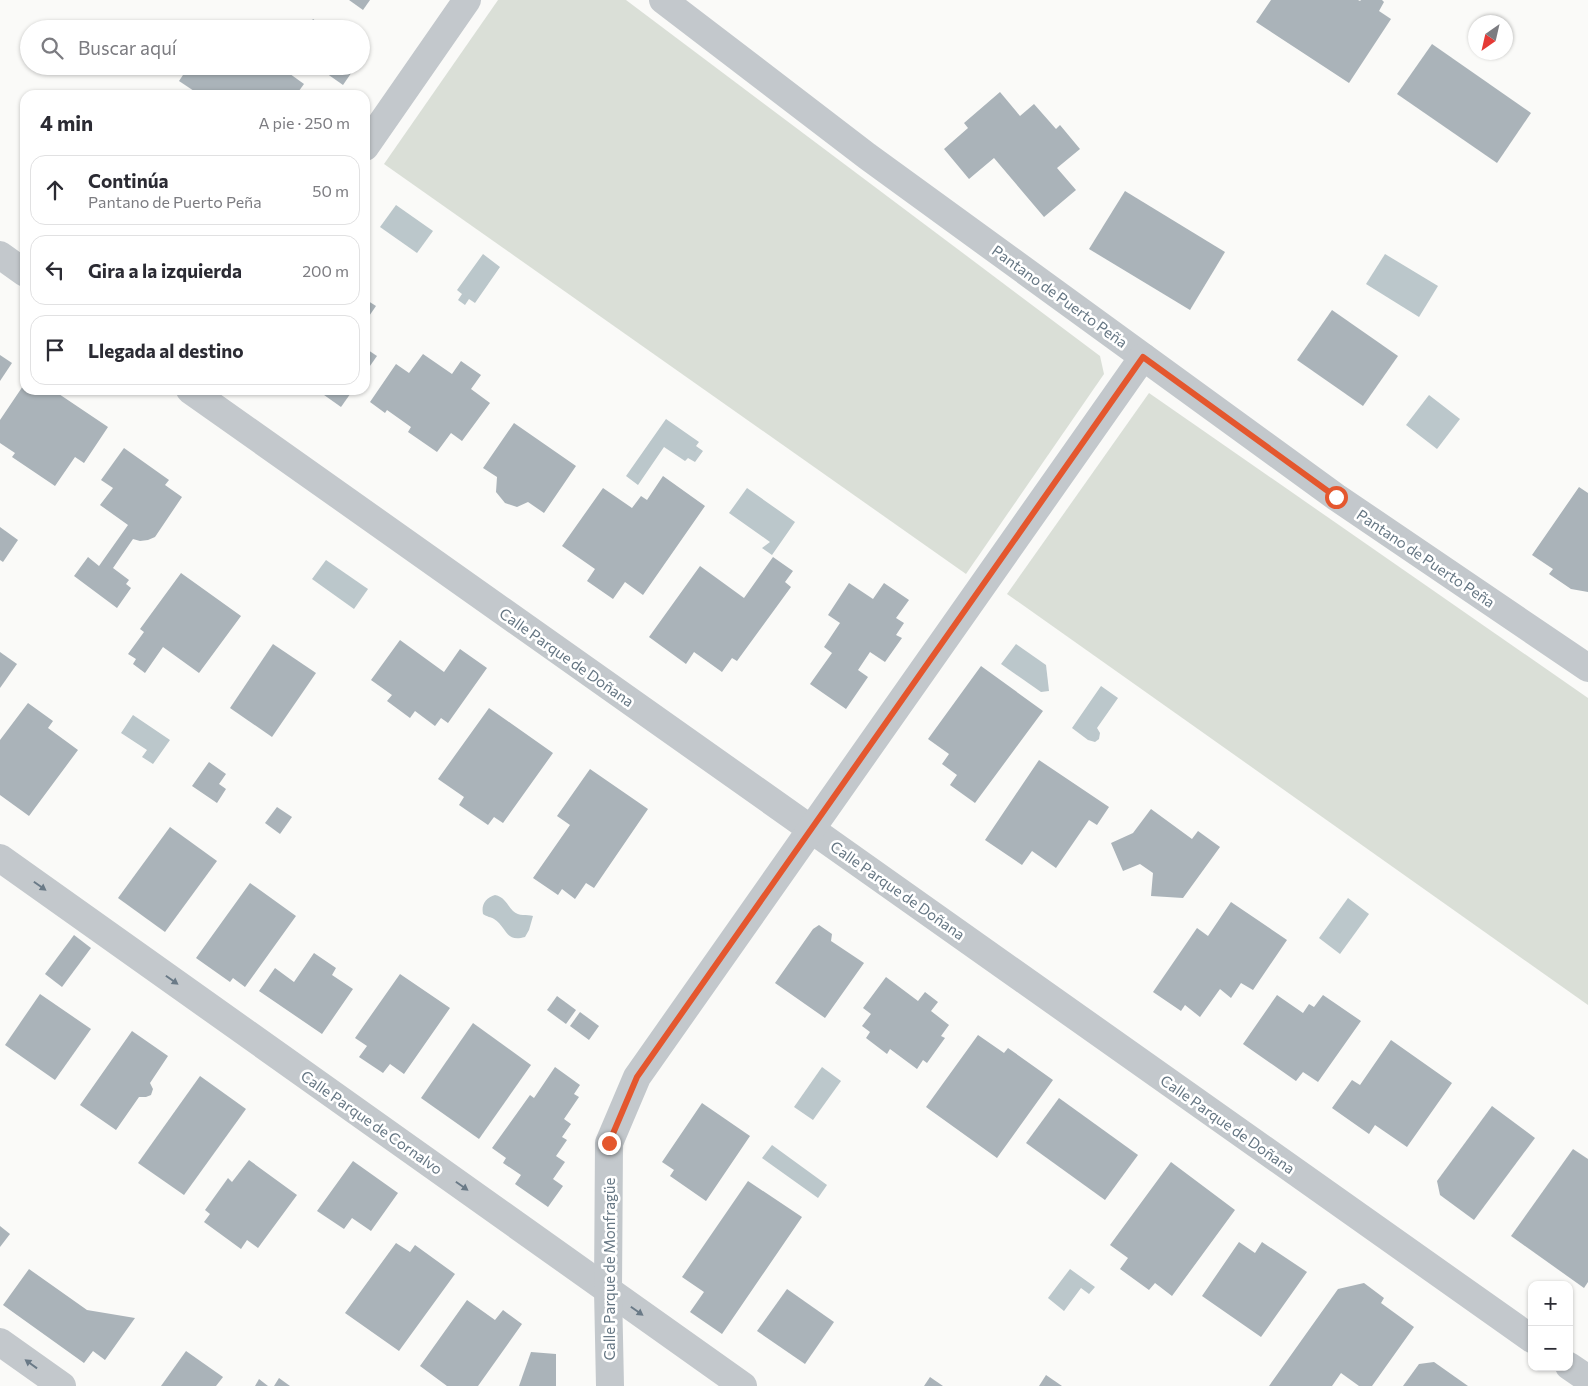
<!DOCTYPE html>
<html lang="es">
<head>
<meta charset="utf-8">
<style>
	body { margin:0; font-family:Commissioner,sans-serif; background:#f2f2f3; color:#2b2b33 }
	.controls { position:absolute; right:15px; bottom:15px; display:grid; overflow:hidden; border-radius:10px; box-shadow:0 1px 4px #0004 }
	.controls button { width:45px; height:45px; display:grid; place-items:center; padding:0; border:0; border-bottom:1px solid #e1e1e2; background:#fff; color:#2b2b33; font:25px sans-serif }
	.compass { position:absolute; left:1468px; top:15px; width:45px; height:45px; border-radius:50%; background:#fff; box-shadow:0 1px 4px #0004; rotate:214deg }
	.stop { position:absolute; width:15px; height:15px; margin:-11px; border:4px solid #e4572e; border-radius:50%; background:#fff }
	.stop.end { background:#e4572e; border-color:#fff; box-shadow:0 1px 5px #0008 }
	.list { margin:0; padding:0; list-style:none }
	h2 { display:flex; justify-content:space-between; align-items:center; height:65px; margin:0; padding:0 20px; font-size:21px }
	h2 small { font-size:16px; font-weight:400; color:#7c7c81 }
	.list li { display:grid; grid-template-columns:32px 1fr auto; gap:15px; align-items:center; box-sizing:border-box; height:70px; margin:0 10px 10px; padding:0 10px; border:1px solid #e1e1e2; border-radius:15px }
	.list b { display:block; font-size:19px; white-space:nowrap }
	.list p { margin:0; font-size:16px; white-space:nowrap; color:#7c7c81 }
	.list em { font-size:16px; font-style:normal; color:#7c7c81 }
	.icon { flex:none; width:28px; height:28px; fill:none; stroke:currentColor; stroke-width:2; stroke-linecap:round; stroke-linejoin:round }
	.map { position:relative; flex:none; width:1588px; height:1386px; overflow:hidden }
	.search { position:absolute; background:#fff; box-shadow:0 1px 4px #0004; left:20px; top:20px; width:350px; height:55px; display:flex; align-items:center; gap:12px; box-sizing:border-box; padding:0 18px; border-radius:28px; color:#7c7c81; font-size:19px }
	.panel { position:absolute; background:#fff; box-shadow:0 1px 4px #0004; left:20px; top:90px; width:350px; height:305px; border-radius:15px }
	.map>svg:first-child { display:block }
</style>
</head>
<body>
<div class="map">
<svg width="1588" height="1386" viewBox="0 0 1588 1386">
	<rect width="100%" height="100%" fill="#fafaf8"/>
	<!-- green -->
	<g fill="#dadfd7">
		<path d="M 498,0 L 626,0 L 1100,356 L 1104,374 L 966,574 L 384,164 Z"/>
		<path d="M 1149,393 L 1588,698 L 1588,1005 L 1007,594 Z"/>
	</g>
	<!-- water -->
	<g fill="#bbc7cb">
		<path d="M 396,205 L 433,231 L 417,253 L 380,227 Z"/>
		<path d="M 483,254 L 500,267 L 475,303 L 469,299 L 465,305 L 458,300 L 462,294 L 457,290 Z"/>
		<path d="M 1385,254 L 1438,286 L 1419,317 L 1366,284 Z"/>
		<path d="M 1429,395 L 1460,419 L 1437,449 L 1406,425 Z"/>
		<path d="M 666,419 L 699,442 L 696,446 L 703,451 L 695,462 L 688,458 L 685,461 L 664,447 L 638,485 L 626,476 Z"/>
		<path d="M 747,488 L 795,522 L 772,555 L 762,548 L 770,542 L 729,513 Z"/>
		<path d="M 326,560 L 368,589 L 354,609 L 312,579 Z"/>
		<path d="M 1016,644 L 1046,665 L 1049,691 L 1041,692 L 1001,664 Z"/>
		<path d="M 1101,686 L 1118,698 L 1097,728 L 1100,733 L 1099,739 L 1095,742 L 1088,740 L 1072,728 Z"/>
		<path d="M 133,715 L 170,740 L 153,764 L 142,757 L 147,750 L 121,733 Z"/>
		<path d="M 495,895 C 505,897 507,905 513,911 C 519,917 527,914 533,916 L 529,930 L 525,937 C 505,943 507,927 494,919 C 491,917 487,917 483,914 C 481,904 486,898 495,895 Z"/>
		<path d="M 1348,898 L 1369,914 L 1340,954 L 1319,938 Z"/>
		<path d="M 822,1067 L 841,1081 L 813,1120 L 794,1107 Z"/>
		<path d="M 772,1145 L 827,1185 L 818,1198 L 762,1158 Z"/>
		<path d="M 1070,1269 L 1095,1287 L 1089,1294 L 1081,1288 L 1064,1311 L 1048,1298 Z"/>
	</g>
	<!-- building -->
	<g fill="#aab3b9">
		<path d="M 349,0 L 370,0 L 363,10 Z"/>
		<path d="M 1271,0 L 1358,0 L 1360,1 L 1361,0 L 1382,0 L 1384,2 L 1379,11 L 1391,19 L 1349,83 L 1256,22 Z"/>
		<path d="M 313,19 L 327,29 L 306,29 Z"/>
		<path d="M 1432,44 L 1531,113 L 1497,163 L 1397,94 Z"/>
		<path d="M 189,66 L 279,66 L 304,84 L 296,95 L 200,95 L 179,81 Z"/>
		<path d="M 316,66 L 356,66 L 343,85 Z"/>
		<path d="M 1000,92 L 1020,116 L 1034,104 L 1056,129 L 1060,125 L 1080,149 L 1057,168 L 1076,190 L 1044,217 L 994,158 L 969,179 L 944,149 L 968,128 L 964,123 Z"/>
		<path d="M 1125,191 L 1225,252 L 1190,310 L 1089,249 Z"/>
		<path d="M 365,299 L 376,306 L 365,322 Z"/>
		<path d="M 1332,310 L 1398,356 L 1363,406 L 1297,360 Z"/>
		<path d="M 365,348 L 377,356 L 365,373 Z"/>
		<path d="M 423,354 L 452,374 L 461,361 L 481,375 L 471,389 L 490,403 L 462,441 L 451,433 L 437,452 L 408,432 L 411,427 L 387,410 L 385,413 L 370,402 L 396,364 L 409,373 Z"/>
		<path d="M 0,355 L 12,363 L 0,381 Z"/>
		<path d="M 25,383 L 25,390 L 53,390 L 108,427 L 84,463 L 75,457 L 55,486 L 12,457 L 15,453 L 0,443 L 0,420 Z"/>
		<path d="M 317,390 L 353,390 L 341,407 Z"/>
		<path d="M 514,423 L 576,466 L 544,513 L 528,502 L 517,507 L 505,503 L 496,492 L 497,477 L 483,468 Z"/>
		<path d="M 124,448 L 169,480 L 165,485 L 182,497 L 155,537 L 148,540 L 140,541 L 133,539 L 113,568 L 129,580 L 126,584 L 131,588 L 117,608 L 74,576 L 88,557 L 99,566 L 128,525 L 100,505 L 113,488 L 101,480 Z"/>
		<path d="M 663,476 L 705,506 L 643,595 L 625,582 L 613,599 L 587,581 L 595,569 L 562,546 L 603,488 L 632,508 L 641,496 L 647,500 Z"/>
		<path d="M 1579,487 L 1588,493 L 1588,592 L 1571,589 L 1549,574 L 1553,569 L 1532,555 Z"/>
		<path d="M 0,527 L 18,540 L 3,562 L 0,560 Z"/>
		<path d="M 773,557 L 793,571 L 785,582 L 791,587 L 737,661 L 732,658 L 722,672 L 694,652 L 686,664 L 649,637 L 700,566 L 744,598 Z"/>
		<path d="M 181,573 L 241,616 L 199,673 L 163,647 L 145,673 L 133,664 L 136,659 L 128,654 L 144,632 L 140,629 Z"/>
		<path d="M 849,583 L 873,599 L 884,583 L 909,600 L 896,618 L 904,623 L 896,635 L 902,638 L 885,662 L 870,652 L 858,670 L 868,677 L 846,709 L 810,684 L 832,653 L 824,647 L 840,623 L 828,615 Z"/>
		<path d="M 400,640 L 444,672 L 460,649 L 487,668 L 448,723 L 441,718 L 435,726 L 415,711 L 410,718 L 387,701 L 392,695 L 371,680 Z"/>
		<path d="M 273,644 L 316,673 L 272,737 L 230,708 Z"/>
		<path d="M 0,652 L 17,664 L 0,688 Z"/>
		<path d="M 981,666 L 1043,711 L 975,803 L 950,785 L 957,775 L 942,764 L 949,754 L 928,739 Z"/>
		<path d="M 28,703 L 53,721 L 48,728 L 78,750 L 29,816 L 0,795 L 0,740 Z"/>
		<path d="M 489,708 L 553,753 L 503,823 L 494,817 L 488,825 L 459,805 L 464,797 L 438,779 Z"/>
		<path d="M 1039,760 L 1109,807 L 1097,825 L 1089,820 L 1056,868 L 1032,851 L 1022,865 L 985,840 Z"/>
		<path d="M 209,762 L 226,774 L 219,784 L 226,789 L 217,803 L 192,786 Z"/>
		<path d="M 590,769 L 648,809 L 594,888 L 586,883 L 575,899 L 562,889 L 558,895 L 533,878 L 570,825 L 557,816 Z"/>
		<path d="M 277,807 L 292,817 L 280,834 L 265,823 Z"/>
		<path d="M 1151,809 L 1192,839 L 1198,831 L 1220,847 L 1183,898 L 1151,896 L 1153,873 L 1140,864 L 1123,871 L 1111,843 L 1133,833 Z"/>
		<path d="M 170,827 L 217,861 L 165,932 L 118,898 Z"/>
		<path d="M 250,883 L 296,916 L 245,987 L 233,978 L 230,982 L 196,958 Z"/>
		<path d="M 1231,902 L 1287,940 L 1253,990 L 1241,983 L 1231,998 L 1220,989 L 1200,1017 L 1185,1005 L 1181,1011 L 1153,992 L 1197,928 L 1208,936 Z"/>
		<path d="M 819,925 L 832,934 L 831,941 L 864,963 L 825,1018 L 775,983 L 813,929 Z"/>
		<path d="M 74,935 L 91,948 L 62,987 L 45,974 Z"/>
		<path d="M 314,953 L 336,968 L 332,975 L 353,989 L 322,1034 L 259,991 L 275,968 L 294,982 Z"/>
		<path d="M 400,974 L 450,1008 L 404,1074 L 390,1064 L 383,1073 L 359,1057 L 367,1046 L 355,1038 Z"/>
		<path d="M 886,977 L 918,1001 L 925,992 L 938,1002 L 931,1011 L 949,1025 L 941,1036 L 945,1038 L 927,1063 L 923,1060 L 917,1069 L 890,1049 L 887,1054 L 866,1038 L 870,1032 L 862,1026 L 871,1014 L 863,1008 Z"/>
		<path d="M 40,994 L 91,1029 L 55,1080 L 5,1045 Z"/>
		<path d="M 1277,995 L 1303,1013 L 1309,1004 L 1314,1007 L 1323,995 L 1361,1021 L 1318,1082 L 1303,1072 L 1296,1081 L 1243,1044 Z"/>
		<path d="M 557,996 L 576,1010 L 566,1024 L 547,1010 Z"/>
		<path d="M 580,1012 L 599,1026 L 589,1040 L 570,1026 Z"/>
		<path d="M 473,1023 L 531,1065 L 479,1139 L 421,1098 Z"/>
		<path d="M 132,1031 L 168,1056 L 150,1083 L 153,1089 L 151,1095 L 146,1097 L 139,1097 L 116,1130 L 80,1105 Z"/>
		<path d="M 978,1035 L 1004,1053 L 1008,1048 L 1053,1080 L 997,1158 L 926,1107 Z"/>
		<path d="M 1391,1040 L 1452,1083 L 1407,1147 L 1375,1125 L 1369,1134 L 1332,1108 L 1352,1080 L 1360,1085 Z"/>
		<path d="M 555,1067 L 580,1085 L 574,1094 L 579,1097 L 564,1119 L 571,1124 L 562,1137 L 567,1140 L 556,1156 L 565,1162 L 553,1179 L 563,1186 L 548,1207 L 515,1184 L 521,1175 L 503,1163 L 506,1158 L 492,1148 L 530,1095 L 534,1098 Z"/>
		<path d="M 200,1076 L 246,1109 L 184,1195 L 138,1163 Z"/>
		<path d="M 1059,1098 L 1138,1155 L 1105,1200 L 1026,1143 Z"/>
		<path d="M 702,1103 L 750,1136 L 706,1201 L 670,1176 L 674,1170 L 662,1162 Z"/>
		<path d="M 1492,1106 L 1535,1138 L 1474,1220 L 1440,1195 L 1437,1181 Z"/>
		<path d="M 1573,1149 L 1588,1159 L 1588,1282 L 1584,1288 L 1511,1236 Z"/>
		<path d="M 249,1160 L 297,1195 L 258,1248 L 247,1240 L 241,1249 L 204,1222 L 210,1214 L 205,1210 L 228,1178 L 232,1182 Z"/>
		<path d="M 353,1161 L 398,1193 L 371,1231 L 352,1218 L 344,1229 L 317,1211 Z"/>
		<path d="M 1171,1162 L 1235,1210 L 1172,1296 L 1155,1283 L 1149,1290 L 1120,1269 L 1128,1258 L 1110,1245 Z"/>
		<path d="M 748,1181 L 802,1217 L 722,1334 L 690,1312 L 704,1292 L 682,1277 Z"/>
		<path d="M 0,1226 L 10,1234 L 0,1247 Z"/>
		<path d="M 1239,1242 L 1255,1253 L 1262,1242 L 1307,1272 L 1261,1337 L 1202,1296 Z"/>
		<path d="M 396,1243 L 410,1252 L 415,1245 L 455,1274 L 399,1351 L 345,1313 Z"/>
		<path d="M 29,1269 L 87,1310 L 135,1318 L 105,1360 L 93,1351 L 84,1363 L 3,1305 Z"/>
		<path d="M 1364,1283 L 1384,1298 L 1381,1303 L 1414,1327 L 1372,1386 L 1359,1386 L 1341,1373 L 1332,1386 L 1269,1386 L 1338,1289 Z"/>
		<path d="M 787,1289 L 834,1322 L 805,1364 L 757,1331 Z"/>
		<path d="M 467,1300 L 495,1320 L 503,1310 L 522,1324 L 478,1386 L 447,1386 L 420,1366 Z"/>
		<path d="M 186,1351 L 223,1377 L 216,1386 L 161,1386 Z"/>
		<path d="M 531,1352 L 556,1354 L 556,1386 L 519,1386 Z"/>
		<path d="M 1434,1362 L 1468,1386 L 1403,1386 L 1419,1364 Z"/>
		<path d="M 1046,1375 L 1062,1386 L 1039,1386 Z"/>
		<path d="M 930,1377 L 943,1386 L 924,1386 Z"/>
		<path d="M 279,1378 L 290,1386 L 274,1386 Z"/>
		<path d="M 259,1379 L 268,1386 L 255,1386 Z"/>
	</g>
	<g fill="none" stroke-linecap="round" stroke-linejoin="round">
		<!-- minor -->
		<g stroke="#c3c8cc" stroke-width="28">
			<path d="M 663,0 L 867,156 L 1336,497 L 1588,668"/>
			<path d="M 365,147 L 467,0"/>
			<path d="M 0,255 L 25,273"/>
			<path d="M 190,390 L 1532,1339"/>
			<path d="M 0,858 L 743,1386"/>
			<path d="M 0,1342 L 62,1386"/>
			<path d="M 1569,1366 L 1588,1379"/>
			<path d="M 610,1386 L 608,1290 L 609,1143 L 637,1077 L 1143,357"/>
		</g>
	</g>
	<!-- one-way arrows -->
	<defs><path id="oneway-solid" d="M-6-.8H1V-3.2L6.5 0L1 3.2V.8H-6Z" transform="scale(1.25)"/></defs>
	<g fill="#6a7a87">
		<use href="#oneway-solid" transform="translate(40 886) rotate(35)"/>
		<use href="#oneway-solid" transform="translate(172 980) rotate(35)"/>
		<use href="#oneway-solid" transform="translate(462 1186) rotate(35)"/>
		<use href="#oneway-solid" transform="translate(637 1311) rotate(35)"/>
		<use href="#oneway-solid" transform="translate(31 1364) rotate(-144)"/>
	</g>
	<g fill="none" stroke-linecap="round" stroke-linejoin="round">
		<!-- route -->
		<path stroke="#e4572e" stroke-width="6" d="M 609,1143 L 637,1077 L 1143,357 L 1336,497"/>
	</g>
	<g text-anchor="middle" dominant-baseline="central" stroke-width="5" stroke-linejoin="round" paint-order="stroke">
		<!-- street labels -->
		<g font-size="15" fill="#657683" stroke="#fff">
			<text transform="translate(1060 296) rotate(36)">Pantano de Puerto Peña</text>
			<text transform="translate(1426 558) rotate(34)">Pantano de Puerto Peña</text>
			<text transform="translate(567 657) rotate(35)">Calle Parque de Doñana</text>
			<text transform="translate(898 890) rotate(35)">Calle Parque de Doñana</text>
			<text transform="translate(372 1122) rotate(35)">Calle Parque de Cornalvo</text>
			<text transform="translate(1228 1124) rotate(35)">Calle Parque de Doñana</text>
			<text transform="translate(609 1269) rotate(-90)">Calle Parque de Monfragüe</text>
		</g>
	</g>
</svg>
<div class="controls">
<button>+</button>
<button>−</button>
</div>
<svg class="compass" viewBox="-18 -18 36 36"><path d="M0-13l5 13h-10z" fill="#e53935"/><path d="M0 13l5-13h-10z" fill="#7c7c81"/></svg>
<div class="stop" style="left:1336px;top:497px"></div>
<div class="stop end" style="left:609px;top:1143px"></div>
<div class="search"><svg class="icon" aria-label="search" viewBox="0 0 24 24"><circle cx="10" cy="10" r="6"/><path d="M15 15l6 6"/></svg>Buscar aquí</div>
<section class="panel">
<h2>4 min<small>A pie · 250 m</small></h2>
<ul class="list">
<li><svg class="icon" aria-label="ahead" viewBox="0 0 24 24"><path d="M12 20V5M6 11l6-6 6 6"/></svg><div><b>Continúa</b><p>Pantano de Puerto Peña</p></div><em>50 m</em></li>
<li><svg class="icon" aria-label="left" viewBox="0 0 24 24"><path d="M17 20v-9H6M10 6l-5 5 5 5"/></svg><div><b>Gira a la izquierda</b></div><em>200 m</em></li>
<li><svg class="icon" aria-label="arrive" viewBox="0 0 24 24"><path d="M6 21V4h12l-3 4 3 4H6"/></svg><div><b>Llegada al destino</b></div></li>
</ul>
</section>
</div>
</body>
</html>
